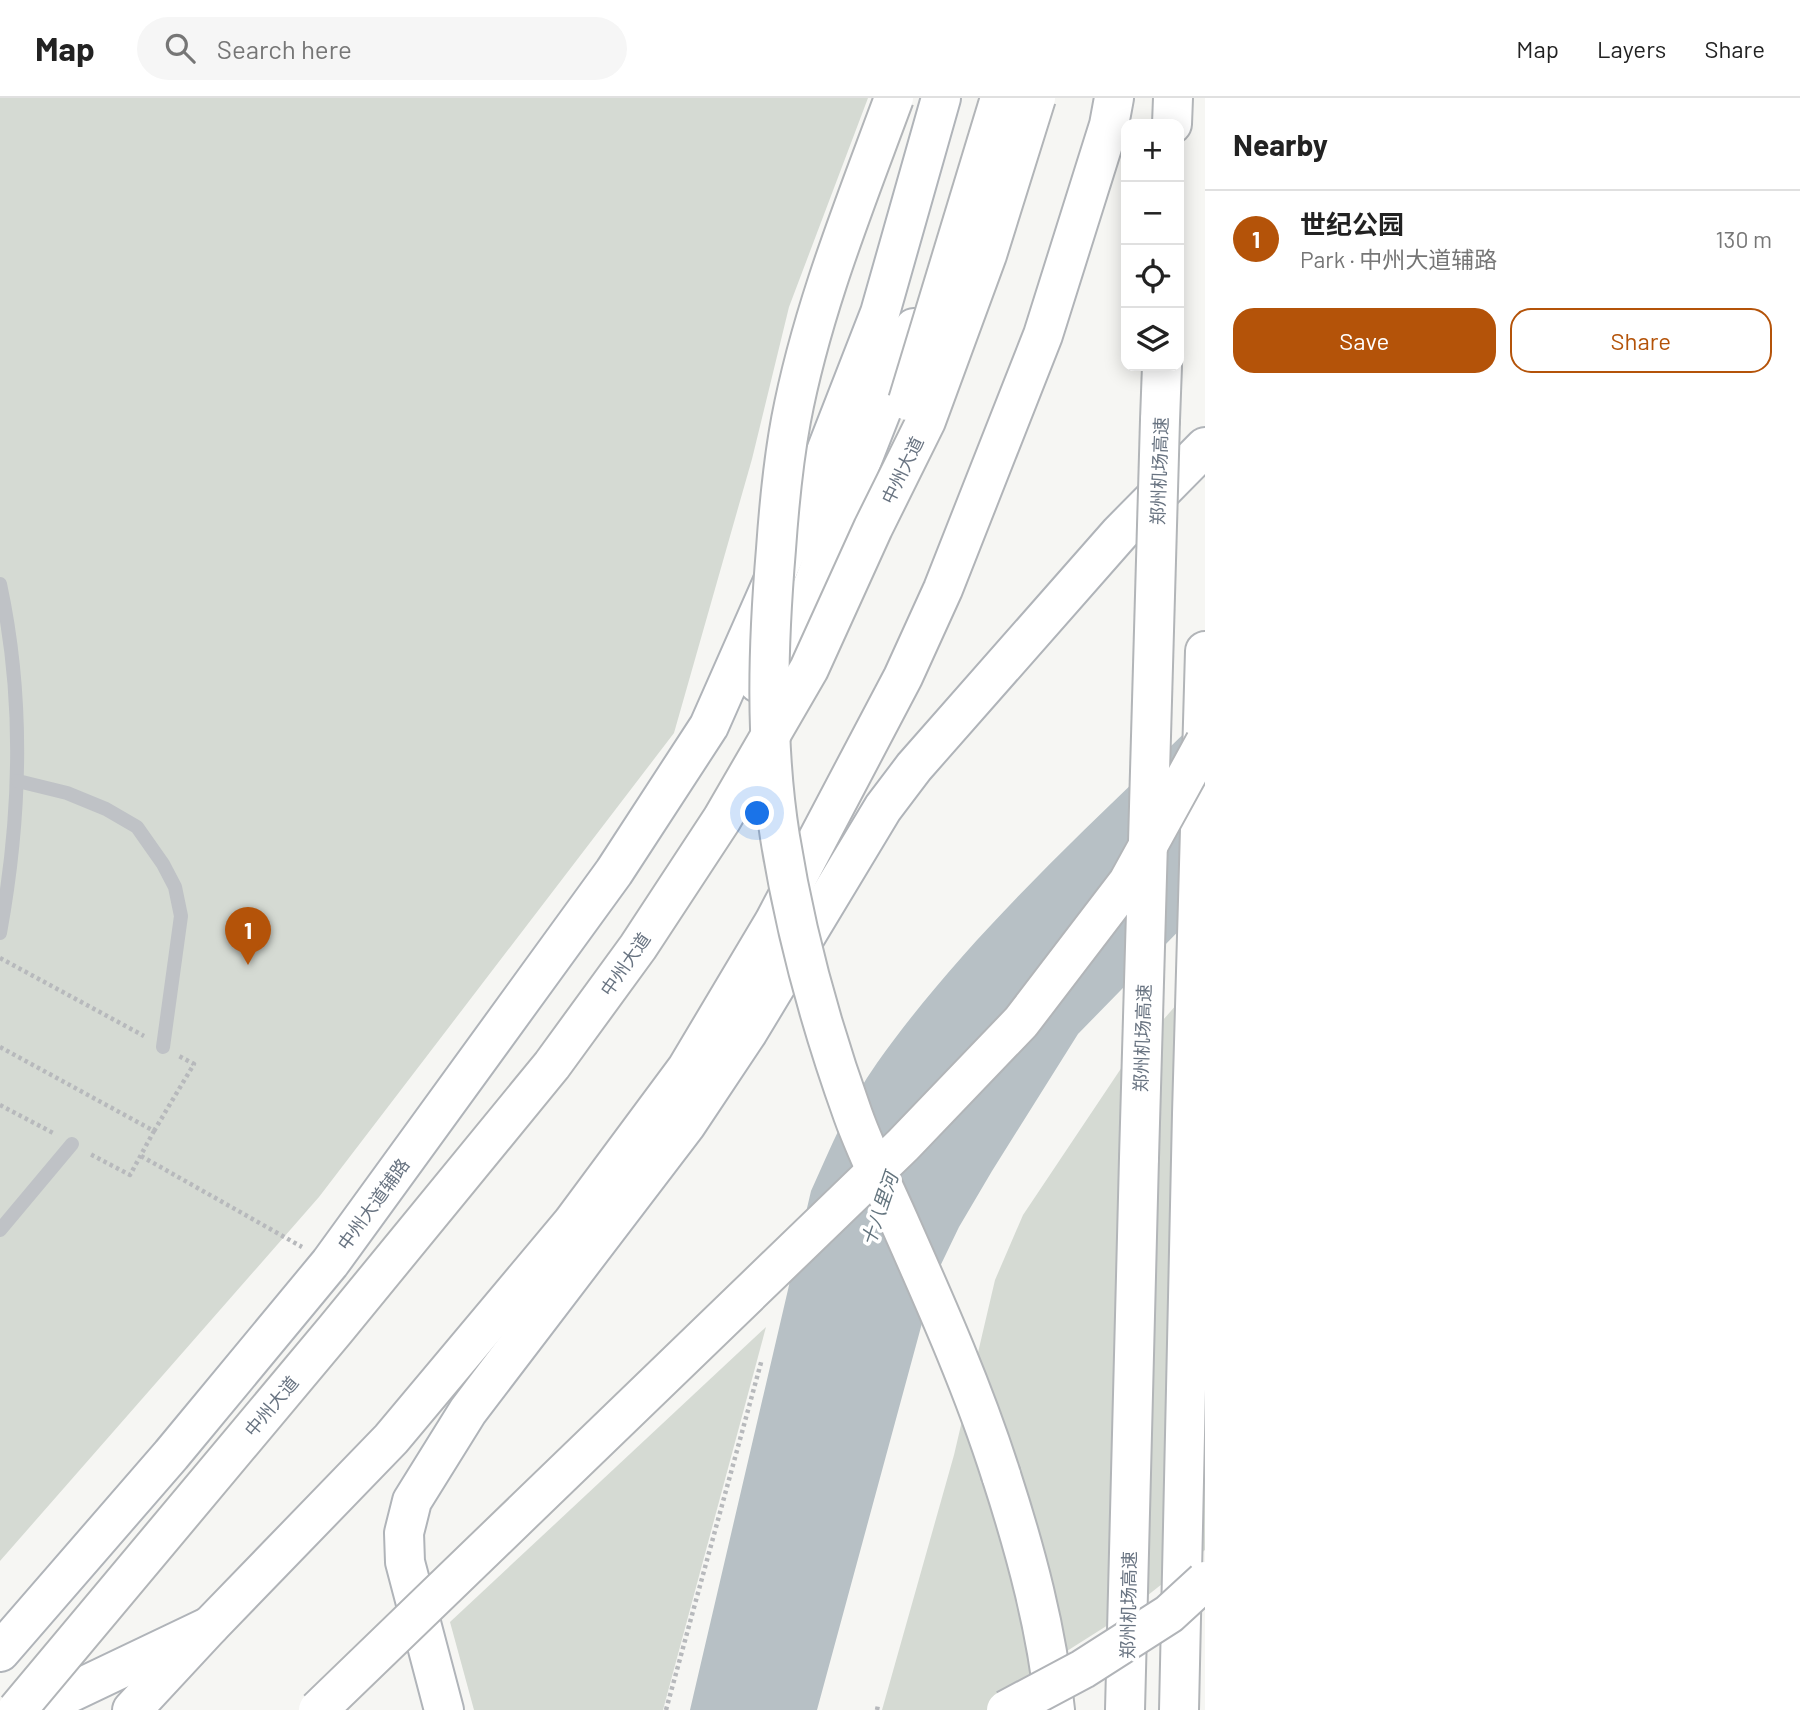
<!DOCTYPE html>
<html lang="en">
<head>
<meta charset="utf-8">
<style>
	body { margin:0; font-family:Barlow,"Noto Sans SC",sans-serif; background:#f6f6f6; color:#222 }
	.controls { position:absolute; right:21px; top:21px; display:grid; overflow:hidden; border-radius:14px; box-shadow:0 4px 18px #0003 }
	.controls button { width:63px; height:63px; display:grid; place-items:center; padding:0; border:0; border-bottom:2px solid #e0e0e0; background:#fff; color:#222; font:35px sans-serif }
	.you { position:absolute; left:758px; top:716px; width:24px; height:24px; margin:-18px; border:5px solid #fff; border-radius:50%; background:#1a73e8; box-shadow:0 0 0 10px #1a73e833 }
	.badge { display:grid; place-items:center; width:46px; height:46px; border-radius:50%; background:#b45309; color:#fff; font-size:23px; font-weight:700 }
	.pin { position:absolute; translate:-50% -58px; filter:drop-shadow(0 2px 4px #0008) }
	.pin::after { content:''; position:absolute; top:37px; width:24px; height:21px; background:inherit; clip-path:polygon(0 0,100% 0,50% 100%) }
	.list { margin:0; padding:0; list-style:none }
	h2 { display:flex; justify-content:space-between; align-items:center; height:91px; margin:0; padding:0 28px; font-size:30px }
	h2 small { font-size:23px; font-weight:400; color:#767676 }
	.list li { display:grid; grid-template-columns:46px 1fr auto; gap:21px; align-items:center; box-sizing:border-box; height:98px; padding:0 28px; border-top:2px solid #e0e0e0 }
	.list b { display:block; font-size:26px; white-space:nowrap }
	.list p { margin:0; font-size:23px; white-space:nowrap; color:#767676 }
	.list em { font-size:23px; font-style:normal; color:#767676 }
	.actions { display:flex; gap:14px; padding:21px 28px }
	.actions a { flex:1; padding:16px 0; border:2px solid #b45309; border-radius:21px; text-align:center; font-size:24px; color:#b45309 }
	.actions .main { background:#b45309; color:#fff }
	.icon { flex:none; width:38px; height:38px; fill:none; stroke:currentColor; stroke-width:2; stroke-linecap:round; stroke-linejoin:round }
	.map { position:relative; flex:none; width:1205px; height:1612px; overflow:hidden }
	header { display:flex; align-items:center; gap:42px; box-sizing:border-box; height:98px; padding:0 35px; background:#fff; border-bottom:2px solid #e0e0e0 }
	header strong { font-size:33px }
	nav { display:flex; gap:38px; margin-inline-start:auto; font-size:24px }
	.search { width:490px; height:63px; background:#f6f6f6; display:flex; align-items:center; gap:18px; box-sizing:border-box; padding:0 24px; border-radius:38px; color:#767676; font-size:26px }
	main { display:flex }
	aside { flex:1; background:#fff }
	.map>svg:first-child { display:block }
</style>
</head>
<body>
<header>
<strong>Map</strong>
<div class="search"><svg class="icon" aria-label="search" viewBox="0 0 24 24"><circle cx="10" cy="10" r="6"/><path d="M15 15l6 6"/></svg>Search here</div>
<nav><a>Map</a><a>Layers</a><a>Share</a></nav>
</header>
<main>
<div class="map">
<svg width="1205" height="1612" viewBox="0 0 1205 1612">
	<rect width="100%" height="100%" fill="#f6f6f3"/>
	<!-- green -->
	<g fill="#d5dad3">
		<path d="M 0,0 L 868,0 L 789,209 L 752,361 L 674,635 L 319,1099 L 0,1463 Z"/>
		<path d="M 1205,874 L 1205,1452 L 1119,1520 L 1026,1579 L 1029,1612 L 882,1612 L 954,1357 L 995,1182 L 1023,1117 L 1122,969 Z"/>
		<path d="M 766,1229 L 663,1612 L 474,1612 L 450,1524 Z"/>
	</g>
	<!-- water -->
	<path fill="#b7c0c5" d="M 1205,615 L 1205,806 L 1078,936 L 992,1073 L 959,1129 L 934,1181 L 817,1612 L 690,1612 L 811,1093 C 831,1049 849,1004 877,965 C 970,834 1091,727 1205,615 Z"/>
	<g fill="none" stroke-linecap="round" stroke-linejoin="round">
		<!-- secondary casing -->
		<g stroke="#b0b4b9" stroke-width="42">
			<g id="secondary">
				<path d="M 758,585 L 783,563 L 914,230"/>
				<path d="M 0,1554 L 171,1357 L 330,1165 L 614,774 L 709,628 L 795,433 L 880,215 L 941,0"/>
				<path d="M 34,1612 L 210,1528"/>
				<path d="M 444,1612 L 405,1464 L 404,1435 L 412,1403 L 468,1313 L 686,1027 L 748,934 L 883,710 L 914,669 L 1120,435 L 1205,349"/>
			</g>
		</g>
		<!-- primary casing -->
		<g stroke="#b1b4b8" stroke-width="42">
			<path id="primary" d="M 132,1612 L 210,1528 L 391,1341 L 572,1125 L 687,970 L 774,824 L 903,579 L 943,491 L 1043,237 L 1109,27 L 1114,0"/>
		</g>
		<!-- highway casing -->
		<g stroke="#b2b5b8" stroke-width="42">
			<g id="highway">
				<path d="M 1172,26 L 1173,0"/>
				<path d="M 1160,322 L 1162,268"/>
				<path d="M 1001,1377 C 1026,1454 1047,1532 1055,1612"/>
				<path d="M 1125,1612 L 1139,1060"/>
				<path d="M 1179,1612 L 1192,1016 L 1205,553"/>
			</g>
		</g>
		<!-- path -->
		<g stroke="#b7b9bc" stroke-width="4.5" stroke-dasharray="3.5 3.5" stroke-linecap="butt">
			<path d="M 0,860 L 144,938"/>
			<path d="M 0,949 L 154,1033 L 130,1077 L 90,1056"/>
			<path d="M 0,1007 L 55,1036"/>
			<path d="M 154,1033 L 194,966 L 179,958"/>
			<path d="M 141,1058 L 302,1149"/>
			<path d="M 666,1612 L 762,1261"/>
			<path d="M 877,1612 L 878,1607"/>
		</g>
		<!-- lane -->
		<g stroke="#bfc2c6" stroke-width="14">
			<path d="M 0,486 C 25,602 21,719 0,835"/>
			<path d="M 18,683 L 67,695 L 106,711 L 137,729 L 163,766 L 175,789 L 181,818 L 163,949"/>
			<path d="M 0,1132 L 72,1046"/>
		</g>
		<!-- secondary -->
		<use href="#secondary" stroke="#fff" stroke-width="38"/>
		<!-- primary -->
		<use href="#primary" stroke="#fff" stroke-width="38"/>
		<!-- highway -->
		<use href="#highway" stroke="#fff" stroke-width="38"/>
		<!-- primary-bridge casing -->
		<g stroke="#b1b4b8" stroke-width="42" stroke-linecap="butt">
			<path id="primary-bridge" d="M 1006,1612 L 1083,1571 L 1169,1516 L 1205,1483"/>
		</g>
		<!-- highway-bridge casing -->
		<g stroke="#b2b5b8" stroke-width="42" stroke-linecap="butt">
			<g id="highway-bridge">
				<path d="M 894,0 C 855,106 812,211 791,322 C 783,365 779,408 776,451 C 768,546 765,645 780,739 C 795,833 821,928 853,1017 C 867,1056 886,1093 902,1130 C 938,1211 974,1292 1001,1377"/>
				<path d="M 908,303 L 1000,0"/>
				<path d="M 1139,1060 L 1160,322"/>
				<path d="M 17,1612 L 335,1232 L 552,967 L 638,849 L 722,721 L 809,571 L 873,430 L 926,323 L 987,157 L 1036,0"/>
				<path d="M 318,1612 L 903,1047 L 1021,924 L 1128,784 L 1205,644"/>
			</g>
		</g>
		<!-- primary-bridge -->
		<use href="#primary-bridge" stroke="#fff" stroke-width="38"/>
		<!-- highway-bridge -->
		<use href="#highway-bridge" stroke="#fff" stroke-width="38"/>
	</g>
	<g text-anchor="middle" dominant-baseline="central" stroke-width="7" stroke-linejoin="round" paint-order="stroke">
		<!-- street labels -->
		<g font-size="18" fill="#687381" stroke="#fff">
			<text transform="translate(902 372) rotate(-64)">中州大道</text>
			<text transform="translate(1159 373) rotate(-88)">郑州机场高速</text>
			<text transform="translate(625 866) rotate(-55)">中州大道</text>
			<text transform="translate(1142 940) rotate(-88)">郑州机场高速</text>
			<text transform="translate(373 1106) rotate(-54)">中州大道辅路</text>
			<text transform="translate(271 1308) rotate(-50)">中州大道</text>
			<text transform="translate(1128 1507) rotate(-89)">郑州机场高速</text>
		</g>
		<!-- water labels -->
		<g font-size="19" font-style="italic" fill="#63747e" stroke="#fff">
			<text transform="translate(879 1111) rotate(-71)">十八里河</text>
		</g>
	</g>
</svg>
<div class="controls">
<button>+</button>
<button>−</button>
<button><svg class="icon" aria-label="locate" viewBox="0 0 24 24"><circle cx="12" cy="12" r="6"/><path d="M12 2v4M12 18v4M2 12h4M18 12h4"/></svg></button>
<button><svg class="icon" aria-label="layers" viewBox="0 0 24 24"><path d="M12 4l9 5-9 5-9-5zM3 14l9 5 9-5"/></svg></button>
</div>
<div class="you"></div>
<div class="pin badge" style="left:248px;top:867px">1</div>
</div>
<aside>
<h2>Nearby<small></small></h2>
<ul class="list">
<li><span class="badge">1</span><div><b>世纪公园</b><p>Park · 中州大道辅路</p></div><em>130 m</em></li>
</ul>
<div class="actions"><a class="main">Save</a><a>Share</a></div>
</aside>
</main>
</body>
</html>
